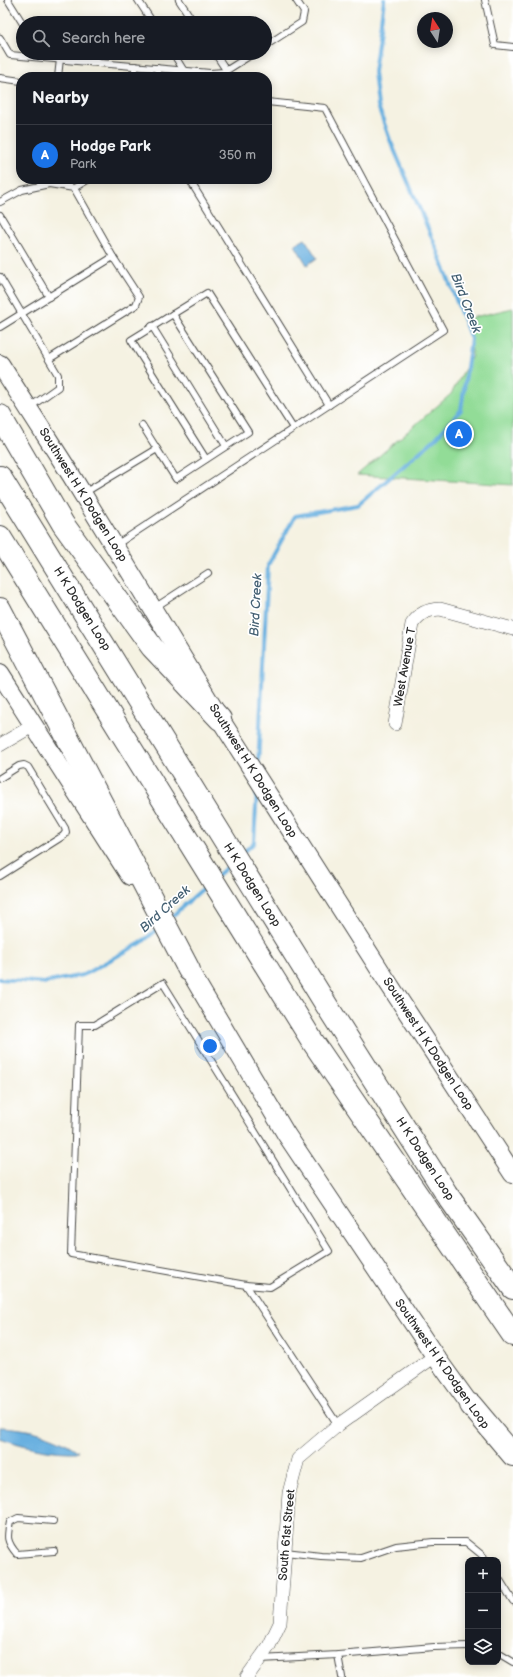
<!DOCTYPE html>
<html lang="en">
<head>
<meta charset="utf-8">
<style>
	body { margin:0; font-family:"Balsamiq Sans",sans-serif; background:#20242c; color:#f1f3f6 }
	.controls { position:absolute; right:12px; bottom:12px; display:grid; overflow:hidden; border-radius:8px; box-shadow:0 2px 10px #0003 }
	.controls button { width:36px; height:36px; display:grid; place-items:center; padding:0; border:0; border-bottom:1px solid #363941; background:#171b24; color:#f1f3f6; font:20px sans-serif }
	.compass { position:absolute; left:417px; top:12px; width:36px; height:36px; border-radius:50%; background:#171b24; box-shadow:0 2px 10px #0003; rotate:348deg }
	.you { position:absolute; left:210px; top:1046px; width:14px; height:14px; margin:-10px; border:3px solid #fff; border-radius:50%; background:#1a73e8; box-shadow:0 0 0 6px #1a73e833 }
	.badge { display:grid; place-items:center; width:26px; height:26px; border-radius:50%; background:#1a73e8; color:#fff; font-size:13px; font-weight:700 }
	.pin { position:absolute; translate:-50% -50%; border:2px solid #fff; box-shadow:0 1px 4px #0006 }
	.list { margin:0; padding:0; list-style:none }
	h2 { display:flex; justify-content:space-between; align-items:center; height:52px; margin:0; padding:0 16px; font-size:17px }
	h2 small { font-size:13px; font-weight:400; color:#9ea1a6 }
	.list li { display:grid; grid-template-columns:26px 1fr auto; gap:12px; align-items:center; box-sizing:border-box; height:60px; padding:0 16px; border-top:1px solid #363941 }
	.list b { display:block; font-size:15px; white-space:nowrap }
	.list p { margin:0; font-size:13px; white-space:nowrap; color:#9ea1a6 }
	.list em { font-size:13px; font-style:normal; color:#9ea1a6 }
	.icon { flex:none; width:22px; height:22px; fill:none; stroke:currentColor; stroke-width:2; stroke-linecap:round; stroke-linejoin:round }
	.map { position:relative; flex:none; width:513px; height:1677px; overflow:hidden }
	.search { position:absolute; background:#171b24; box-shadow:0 2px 10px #0003; left:16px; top:16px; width:256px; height:44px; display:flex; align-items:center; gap:10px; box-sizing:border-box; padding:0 14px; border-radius:22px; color:#9ea1a6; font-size:15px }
	.panel { position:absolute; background:#171b24; box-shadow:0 2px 10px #0003; left:16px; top:72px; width:256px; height:112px; border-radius:16px }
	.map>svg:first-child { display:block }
</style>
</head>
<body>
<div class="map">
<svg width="513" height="1677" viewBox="0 0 513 1677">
	<rect width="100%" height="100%" fill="#fff"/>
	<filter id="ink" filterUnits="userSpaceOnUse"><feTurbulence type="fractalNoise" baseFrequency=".025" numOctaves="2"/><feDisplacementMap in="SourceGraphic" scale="8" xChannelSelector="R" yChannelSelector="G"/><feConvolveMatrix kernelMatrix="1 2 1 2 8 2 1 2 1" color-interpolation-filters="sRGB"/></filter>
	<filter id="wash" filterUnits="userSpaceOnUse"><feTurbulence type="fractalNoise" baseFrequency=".012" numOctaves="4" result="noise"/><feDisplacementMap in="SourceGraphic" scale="16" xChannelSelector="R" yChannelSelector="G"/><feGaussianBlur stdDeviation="0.9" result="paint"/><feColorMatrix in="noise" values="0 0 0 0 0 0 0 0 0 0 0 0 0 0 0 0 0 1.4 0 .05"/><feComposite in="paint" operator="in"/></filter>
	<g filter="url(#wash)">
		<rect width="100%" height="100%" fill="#f5f2e2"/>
		<!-- green -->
		<path fill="#92dc97" stroke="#5e8461" d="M 513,308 L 513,485 L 357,475 L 451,394 L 472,356 L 470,318 Z"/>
		<!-- water -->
		<g fill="#69b0e0" stroke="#4a6e86">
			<path d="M 305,239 L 317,258 L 307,265 L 295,245 Z"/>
			<path d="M 0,1427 C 27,1428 57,1435 79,1452 C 53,1453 25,1447 0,1438 Z"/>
		</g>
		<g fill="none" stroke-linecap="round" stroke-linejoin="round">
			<!-- stream -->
			<g stroke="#69b0e0" stroke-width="4">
				<path d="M 258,766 L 268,565 L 295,516 L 358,505 L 435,439 L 461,410 L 471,339 L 436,247 L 390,140 L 378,106 L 374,72 L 384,0"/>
				<path d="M 241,854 L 254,843 L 257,789"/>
				<path d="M 217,876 L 232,863"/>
				<path d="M 170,918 L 208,884"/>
				<path d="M 0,979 L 44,983 L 83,975 L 141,943 L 160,927"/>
			</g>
		</g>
	</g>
	<g filter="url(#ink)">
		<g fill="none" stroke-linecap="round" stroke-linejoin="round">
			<!-- service casing -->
			<g stroke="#494946" stroke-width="8">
				<g id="service">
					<path d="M 8,0 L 23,24"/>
					<path d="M 138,0 L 153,23"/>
					<path d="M 179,0 L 194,23"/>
					<path d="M 485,0 L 495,45 L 513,47"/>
					<path d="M 0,38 L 10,55 L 210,73 L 224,72 L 254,53"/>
					<path d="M 265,46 L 302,22 L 304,12 L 296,0"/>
					<path d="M 173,53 L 184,71"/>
					<path d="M 215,53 L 226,70"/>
					<path d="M 91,62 L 103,53"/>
					<path d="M 157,68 L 159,77"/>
					<path d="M 58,77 L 60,59"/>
					<path d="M 135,77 L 135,66"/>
					<path d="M 0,78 L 21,81"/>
					<path d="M 89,179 L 74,188 L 113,257"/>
					<path d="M 189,179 L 329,405"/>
					<path d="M 49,184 L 74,188"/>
					<path d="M 0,202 L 22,190 L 49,184 L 49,179"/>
					<path d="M 0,215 L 49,297"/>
					<path d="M 0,277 L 58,375 L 58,387 L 30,407"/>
					<path d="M 173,314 L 131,340 L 206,459"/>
					<path d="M 152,326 L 226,446"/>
					<path d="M 0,327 L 113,257 L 139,297 L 136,305 L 49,359"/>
					<path d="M 157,449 L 176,479 L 248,432 L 173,314 L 207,293 L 293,428"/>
					<path d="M 84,493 L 157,449 L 142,425"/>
					<path d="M 116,545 L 443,330 L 325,108 L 267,102"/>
					<path d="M 154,608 L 208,573"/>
					<path d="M 0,778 L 19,766 L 24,765 L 28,767 L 65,828 L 66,832 L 63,836 L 0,876"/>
					<path d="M 163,983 L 329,1251 L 270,1287 L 246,1285 L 71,1254 L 79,1025 L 95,1025 Z"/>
					<path d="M 246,1285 L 338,1425"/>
					<path d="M 53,1521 L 18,1518 L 10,1522 C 7,1537 6,1541 17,1554 L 54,1551"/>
					<path d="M 285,1552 L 321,1556 L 361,1558 L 396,1546 L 433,1542 L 466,1542 L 482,1555 L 486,1560"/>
					<path d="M 498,1577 L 513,1601"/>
					<path d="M 498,1653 L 513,1662"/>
					<path d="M 338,1655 L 342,1677"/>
					<path d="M 260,1659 L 338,1655 L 434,1647 L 468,1646"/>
				</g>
			</g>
			<!-- minor casing -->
			<g stroke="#494946" stroke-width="14">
				<g id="minor">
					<path d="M 395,724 L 412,624 C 420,613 426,610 440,609 L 513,629"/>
					<path d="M 0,745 L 34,725"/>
					<path d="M 247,1677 L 269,1646 L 280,1623 L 289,1493 L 298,1459 L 338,1425 L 435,1356"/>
				</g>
			</g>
			<!-- secondary casing -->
			<g stroke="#494946" stroke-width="20">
				<g id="secondary">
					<path d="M 0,364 L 71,475 L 220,719 L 385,978 L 513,1174"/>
					<path d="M 0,673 L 130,876"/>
					<path d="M 182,958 L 286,1134 L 435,1356 L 479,1417"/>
				</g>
			</g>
			<!-- motorway casing -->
			<g stroke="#494946" stroke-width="24">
				<g id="motorway">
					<path d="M 0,416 L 63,524 L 152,647 L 220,719"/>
					<path d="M 0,477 L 327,1006 L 446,1193 L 513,1288"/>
					<path d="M 0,537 L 313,1042 L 513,1335"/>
					<path d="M 0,609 L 189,970"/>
					<path d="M 471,1405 L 513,1455"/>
				</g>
			</g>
			<!-- service -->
			<use href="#service" stroke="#fff" stroke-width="6"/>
			<!-- minor -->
			<use href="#minor" stroke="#fff" stroke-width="13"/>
			<!-- secondary -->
			<use href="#secondary" stroke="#fff" stroke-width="18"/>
			<!-- motorway -->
			<use href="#motorway" stroke="#fff" stroke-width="22"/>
		</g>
	</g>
	<g text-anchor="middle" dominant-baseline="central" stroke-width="3.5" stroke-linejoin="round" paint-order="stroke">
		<!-- street labels -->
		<g font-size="12" fill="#2b2b2b" stroke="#fff">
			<text transform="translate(83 495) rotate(58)">Southwest H K Dodgen Loop</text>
			<text transform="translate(82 609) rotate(58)">H K Dodgen Loop</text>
			<text transform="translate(405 667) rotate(-80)">West Avenue T</text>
			<text transform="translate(253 771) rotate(58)">Southwest H K Dodgen Loop</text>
			<text transform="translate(252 885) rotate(58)">H K Dodgen Loop</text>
			<text transform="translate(428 1044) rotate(57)">Southwest H K Dodgen Loop</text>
			<text transform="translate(425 1159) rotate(57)">H K Dodgen Loop</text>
			<text transform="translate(442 1364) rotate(55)">Southwest H K Dodgen Loop</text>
			<text transform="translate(287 1535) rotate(-85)">South 61st Street</text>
		</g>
		<!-- water labels -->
		<g font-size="13" font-style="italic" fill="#446073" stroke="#fff">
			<text transform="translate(466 303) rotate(69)">Bird Creek</text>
			<text transform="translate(256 605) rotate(-87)">Bird Creek</text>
			<text transform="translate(165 909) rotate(-42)">Bird Creek</text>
		</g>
	</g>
</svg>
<div class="controls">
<button>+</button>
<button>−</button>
<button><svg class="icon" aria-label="layers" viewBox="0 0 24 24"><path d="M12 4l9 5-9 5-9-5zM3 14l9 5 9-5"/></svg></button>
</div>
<svg class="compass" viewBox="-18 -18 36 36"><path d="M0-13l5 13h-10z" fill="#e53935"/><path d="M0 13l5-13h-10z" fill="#9ea1a6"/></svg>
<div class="you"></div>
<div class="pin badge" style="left:459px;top:434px">A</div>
<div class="search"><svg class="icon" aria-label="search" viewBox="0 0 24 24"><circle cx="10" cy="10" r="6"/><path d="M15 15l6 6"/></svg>Search here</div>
<section class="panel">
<h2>Nearby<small></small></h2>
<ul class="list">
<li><span class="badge">A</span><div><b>Hodge Park</b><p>Park</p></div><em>350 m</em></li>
</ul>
</section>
</div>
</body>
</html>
